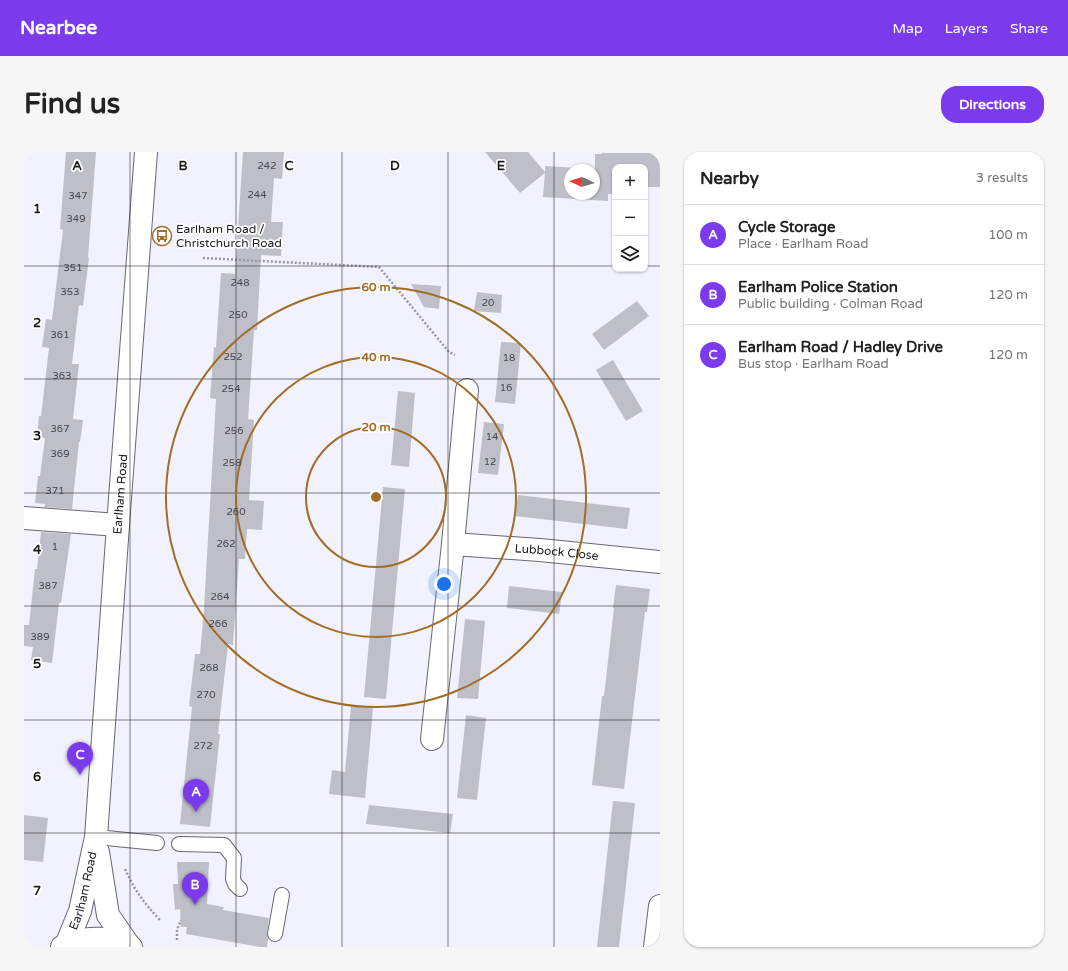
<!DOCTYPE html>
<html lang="en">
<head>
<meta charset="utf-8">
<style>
	body { margin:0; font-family:"Varela Round",sans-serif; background:#f6f6f6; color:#222 }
	.controls { position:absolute; right:12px; top:12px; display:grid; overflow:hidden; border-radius:8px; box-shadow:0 1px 3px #0004 }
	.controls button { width:36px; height:36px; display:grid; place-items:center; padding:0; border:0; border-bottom:1px solid #e0e0e0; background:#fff; color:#222; font:20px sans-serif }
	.compass { position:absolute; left:540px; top:12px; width:36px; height:36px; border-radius:50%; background:#fff; box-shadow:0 1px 3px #0004; rotate:274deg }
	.you { position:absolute; left:420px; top:432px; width:14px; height:14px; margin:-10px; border:3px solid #fff; border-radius:50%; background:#1a73e8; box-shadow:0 0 0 6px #1a73e833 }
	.badge { display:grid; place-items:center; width:26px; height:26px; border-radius:50%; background:#7c3aed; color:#fff; font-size:13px; font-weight:700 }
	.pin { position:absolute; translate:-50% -33px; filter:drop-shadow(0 1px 2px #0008) }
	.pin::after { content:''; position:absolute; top:21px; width:14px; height:12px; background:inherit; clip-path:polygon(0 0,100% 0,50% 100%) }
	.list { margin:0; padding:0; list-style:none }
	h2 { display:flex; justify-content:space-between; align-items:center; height:52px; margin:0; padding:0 16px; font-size:17px }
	h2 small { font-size:13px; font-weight:400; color:#767676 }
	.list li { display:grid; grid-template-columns:26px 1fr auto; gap:12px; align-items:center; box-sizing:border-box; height:60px; padding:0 16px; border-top:1px solid #e0e0e0 }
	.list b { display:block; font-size:15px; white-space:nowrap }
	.list p { margin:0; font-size:13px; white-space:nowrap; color:#767676 }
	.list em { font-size:13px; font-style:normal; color:#767676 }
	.icon { flex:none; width:22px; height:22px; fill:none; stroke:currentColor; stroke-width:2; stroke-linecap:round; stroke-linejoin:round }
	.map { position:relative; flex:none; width:636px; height:795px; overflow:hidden; border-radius:16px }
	header { display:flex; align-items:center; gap:24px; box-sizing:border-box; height:56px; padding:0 20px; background:#7c3aed; color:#fff }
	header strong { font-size:19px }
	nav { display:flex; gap:22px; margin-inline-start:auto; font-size:14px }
	.intro { display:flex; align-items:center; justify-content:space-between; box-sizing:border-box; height:96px; padding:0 24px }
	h1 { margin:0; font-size:28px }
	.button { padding:10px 18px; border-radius:16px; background:#7c3aed; color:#fff; font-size:14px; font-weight:700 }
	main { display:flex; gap:24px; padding:0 24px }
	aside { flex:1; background:#fff; border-radius:16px; box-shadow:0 1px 3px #0004 }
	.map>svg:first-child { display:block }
</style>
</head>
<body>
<header>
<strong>Nearbee</strong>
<nav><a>Map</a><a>Layers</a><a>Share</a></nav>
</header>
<div class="intro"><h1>Find us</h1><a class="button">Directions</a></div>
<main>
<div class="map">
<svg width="636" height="795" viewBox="0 0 636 795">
	<rect width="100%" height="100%" fill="#f1f2fd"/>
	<!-- building -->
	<g fill="#bebfc9" fill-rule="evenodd">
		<path d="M 42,0 L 72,0 L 64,106 L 65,106 L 59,154 L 55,153 L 48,212 L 55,212 L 49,267 L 59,268 L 56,290 L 55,290 L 48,357 L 20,355 L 21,352 L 11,351 L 14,324 L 16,324 L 21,286 L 13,285 L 15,264 L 17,264 L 25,196 L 18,195 L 22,167 L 28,168 L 39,78 L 36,77 Z"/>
		<path d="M 219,0 L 260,0 L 258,27 L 250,26 L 247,70 L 259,70 L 257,104 L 237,103 L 233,178 L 230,178 L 224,267 L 230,268 L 225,348 L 240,349 L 238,378 L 223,377 L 221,407 L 215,407 L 209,493 L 204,492 L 194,582 L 196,582 L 186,675 L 156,672 L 168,555 L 165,554 L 171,502 L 176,502 L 180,457 L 192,247 L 186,246 L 190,195 L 192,196 L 197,121 L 211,122 Z"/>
		<path d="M 461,0 L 504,0 L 521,20 L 521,14 L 571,17 L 571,2 L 578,2 L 578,1 L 636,1 L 636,35 L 621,35 L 621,15 L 591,15 L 591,42 L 584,42 L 584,49 L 519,45 L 521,21 L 496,41 ZM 546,18 L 570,18 L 570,42 L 546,42 Z"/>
		<path d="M 387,132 L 417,134 L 415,157 L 400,155 Z"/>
		<path d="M 453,140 L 478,143 L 477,161 L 450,159 Z"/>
		<path d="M 613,149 L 625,164 L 580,198 L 568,182 Z"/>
		<path d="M 477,190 L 497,191 L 491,252 L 471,250 Z"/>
		<path d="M 589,208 L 619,259 L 602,269 L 572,218 Z"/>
		<path d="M 374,239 L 391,241 L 385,315 L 367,313 Z"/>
		<path d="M 460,270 L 480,272 L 474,323 L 454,321 Z"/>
		<path d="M 359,335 L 381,337 L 362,547 L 340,545 Z"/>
		<path d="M 494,343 L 606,356 L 603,377 L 491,364 Z"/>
		<path d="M 17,380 L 47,382 L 37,451 L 35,451 L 28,511 L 7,508 L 9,495 L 0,494 L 0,473 L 5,473 L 11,417 L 13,417 Z"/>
		<path d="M 592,433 L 626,437 L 623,460 L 621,460 L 600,637 L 568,633 L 578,544 L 580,544 L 590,456 L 589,456 Z"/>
		<path d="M 485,434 L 538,440 L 535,462 L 483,456 Z"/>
		<path d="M 441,467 L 461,469 L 454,547 L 433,546 Z"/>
		<path d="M 327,554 L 349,556 L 341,646 L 305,642 L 308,618 L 321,620 Z"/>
		<path d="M 442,563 L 462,566 L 453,648 L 433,646 Z"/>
		<path d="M 589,649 L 611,651 L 595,795 L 573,795 Z"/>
		<path d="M 345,653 L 429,662 L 426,681 L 342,672 Z"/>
		<path d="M 0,663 L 24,666 L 19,710 L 0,708 Z"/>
		<path d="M 153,710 L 185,710 L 183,752 L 200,755 L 199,758 L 245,766 L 243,780 L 244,787 L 243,795 L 236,795 L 162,782 L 163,775 L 157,775 L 156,757 L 151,758 L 149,732 L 154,732 Z"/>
	</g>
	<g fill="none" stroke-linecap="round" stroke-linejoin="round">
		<!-- lane casing -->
		<g stroke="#676871" stroke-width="16">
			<g id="lane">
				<path d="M 72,685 L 133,691"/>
				<path d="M 155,692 L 200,693 L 210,706 L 209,727 L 211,732 L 216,737"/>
				<path d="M 251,782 L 258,743"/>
			</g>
		</g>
		<!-- street casing -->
		<g stroke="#676871" stroke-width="24">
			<g id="street">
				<path d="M 0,366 L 94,373"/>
				<path id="s1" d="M 429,392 L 516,398 L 636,410"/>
				<path d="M 408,587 L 429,392 L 443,238"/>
				<path d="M 631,795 L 636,754"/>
			</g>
		</g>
		<!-- secondary casing -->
		<g stroke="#676871" stroke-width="24">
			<g id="secondary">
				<path d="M 74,700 L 84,763 L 104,792"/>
				<path id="s2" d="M 43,791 L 56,759 L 72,685 L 94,373 L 122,0"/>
			</g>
		</g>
		<!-- highway casing -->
		<g stroke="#676871" stroke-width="24">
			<path id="highway" d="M 38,795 C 52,785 94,783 107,795"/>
		</g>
		<!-- path -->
		<g stroke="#9899a1" stroke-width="2.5" stroke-dasharray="2 2" stroke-linecap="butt">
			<path d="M 179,106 L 355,115 L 425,200 L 431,203"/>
			<path d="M 101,717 C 111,739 120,751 136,768"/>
			<path d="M 153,788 L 153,778 L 157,768"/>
		</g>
		<!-- lane -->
		<use href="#lane" stroke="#fff" stroke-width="14"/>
		<!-- street -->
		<use href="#street" stroke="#fff" stroke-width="22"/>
		<!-- secondary -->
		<use href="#secondary" stroke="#fff" stroke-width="22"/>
		<!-- highway -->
		<use href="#highway" stroke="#fff" stroke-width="22"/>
	</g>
	<!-- grid -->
	<path fill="none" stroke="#1d1d21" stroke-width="1" stroke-opacity="0.55" d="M 106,0 L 106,795M 212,0 L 212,795M 318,0 L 318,795M 424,0 L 424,795M 530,0 L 530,795M 0,114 L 591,114M 621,114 L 636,114M 0,227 L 636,227M 0,341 L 636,341M 0,454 L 636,454M 0,568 L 636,568M 0,681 L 636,681"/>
	<!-- distance rings -->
	<g fill="none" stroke="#a26d27" stroke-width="2">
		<circle cx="352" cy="345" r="70"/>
		<circle cx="352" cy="345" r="140"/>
		<circle cx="352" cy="345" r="210"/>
	</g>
	<!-- icons -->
	<defs>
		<g id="bus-ring" transform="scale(1)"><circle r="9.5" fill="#fff" stroke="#a26d27" stroke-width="1.5"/><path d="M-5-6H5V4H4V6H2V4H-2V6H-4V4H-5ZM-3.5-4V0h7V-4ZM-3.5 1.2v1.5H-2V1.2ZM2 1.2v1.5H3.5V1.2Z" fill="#a26d27"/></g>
	</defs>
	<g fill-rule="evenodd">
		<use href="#bus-ring" x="138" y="84"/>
	</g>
	<g text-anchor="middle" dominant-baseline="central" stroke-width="3.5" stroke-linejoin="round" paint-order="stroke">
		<!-- number labels -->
		<g font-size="10" fill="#45464b">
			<text x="243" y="14">242</text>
			<text x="233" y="43">244</text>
			<text x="54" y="44">347</text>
			<text x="52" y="67">349</text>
			<text x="49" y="116">351</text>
			<text x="216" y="131">248</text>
			<text x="46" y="140">353</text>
			<text x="464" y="151">20</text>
			<text x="214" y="163">250</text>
			<text x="36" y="183">361</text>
			<text x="209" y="205">252</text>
			<text x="485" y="206">18</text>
			<text x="38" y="224">363</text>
			<text x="482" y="236">16</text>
			<text x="207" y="237">254</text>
			<text x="36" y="277">367</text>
			<text x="210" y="279">256</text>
			<text x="468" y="285">14</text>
			<text x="36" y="302">369</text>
			<text x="466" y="310">12</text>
			<text x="208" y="311">258</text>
			<text x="31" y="339">371</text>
			<text x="212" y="360">260</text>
			<text x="202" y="392">262</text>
			<text x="31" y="395">1</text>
			<text x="24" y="434">387</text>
			<text x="196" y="445">264</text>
			<text x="194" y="472">266</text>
			<text x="16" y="485">389</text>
			<text x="185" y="516">268</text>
			<text x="182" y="543">270</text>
			<text x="179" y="594">272</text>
		</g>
		<!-- poi labels -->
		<g font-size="12" fill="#1d1d21" stroke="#fff" text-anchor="start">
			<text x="152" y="77">Earlham Road /<tspan x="152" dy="14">Christchurch Road</tspan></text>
		</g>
		<!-- street labels -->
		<g font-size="12" fill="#1d1d21" stroke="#fff">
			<text stroke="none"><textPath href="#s2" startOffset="454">Earlham Road</textPath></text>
			<text stroke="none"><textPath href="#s1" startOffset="104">Lubbock Close</textPath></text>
			<text stroke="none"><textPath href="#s2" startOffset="55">Earlham Road</textPath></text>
		</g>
	</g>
	<g font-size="13" text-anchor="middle" font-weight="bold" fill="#1d1d21" stroke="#fff" stroke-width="3.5" stroke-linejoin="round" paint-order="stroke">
		<text x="53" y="18">A</text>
		<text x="159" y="18">B</text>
		<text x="265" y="18">C</text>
		<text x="371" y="18">D</text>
		<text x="477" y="18">E</text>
		<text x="13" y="61">1</text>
		<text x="13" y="175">2</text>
		<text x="13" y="288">3</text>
		<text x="13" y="402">4</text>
		<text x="13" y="516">5</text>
		<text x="13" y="629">6</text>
		<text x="13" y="743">7</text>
	</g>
	<circle cx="352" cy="345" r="6" fill="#a26d27" stroke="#fff" stroke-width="2"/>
	<g font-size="12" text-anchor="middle" font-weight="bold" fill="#a26d27" stroke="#fff" stroke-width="3.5" stroke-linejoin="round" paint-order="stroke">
		<text x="352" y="139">60 m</text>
		<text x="352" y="209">40 m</text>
		<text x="352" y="279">20 m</text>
	</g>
</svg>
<div class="controls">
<button>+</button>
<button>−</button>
<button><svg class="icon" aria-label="layers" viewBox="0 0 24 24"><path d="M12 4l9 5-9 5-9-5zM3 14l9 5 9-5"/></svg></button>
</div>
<svg class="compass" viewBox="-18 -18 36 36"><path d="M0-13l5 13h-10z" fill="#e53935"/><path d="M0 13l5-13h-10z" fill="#767676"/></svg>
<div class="you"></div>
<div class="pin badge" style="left:172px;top:660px">A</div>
<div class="pin badge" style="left:171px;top:753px">B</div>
<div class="pin badge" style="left:56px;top:623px">C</div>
</div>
<aside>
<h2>Nearby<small>3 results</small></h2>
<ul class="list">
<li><span class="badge">A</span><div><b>Cycle Storage</b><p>Place · Earlham Road</p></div><em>100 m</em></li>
<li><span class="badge">B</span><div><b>Earlham Police Station</b><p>Public building · Colman Road</p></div><em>120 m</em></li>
<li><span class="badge">C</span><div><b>Earlham Road / Hadley Drive</b><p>Bus stop · Earlham Road</p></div><em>120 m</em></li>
</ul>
</aside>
</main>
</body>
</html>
